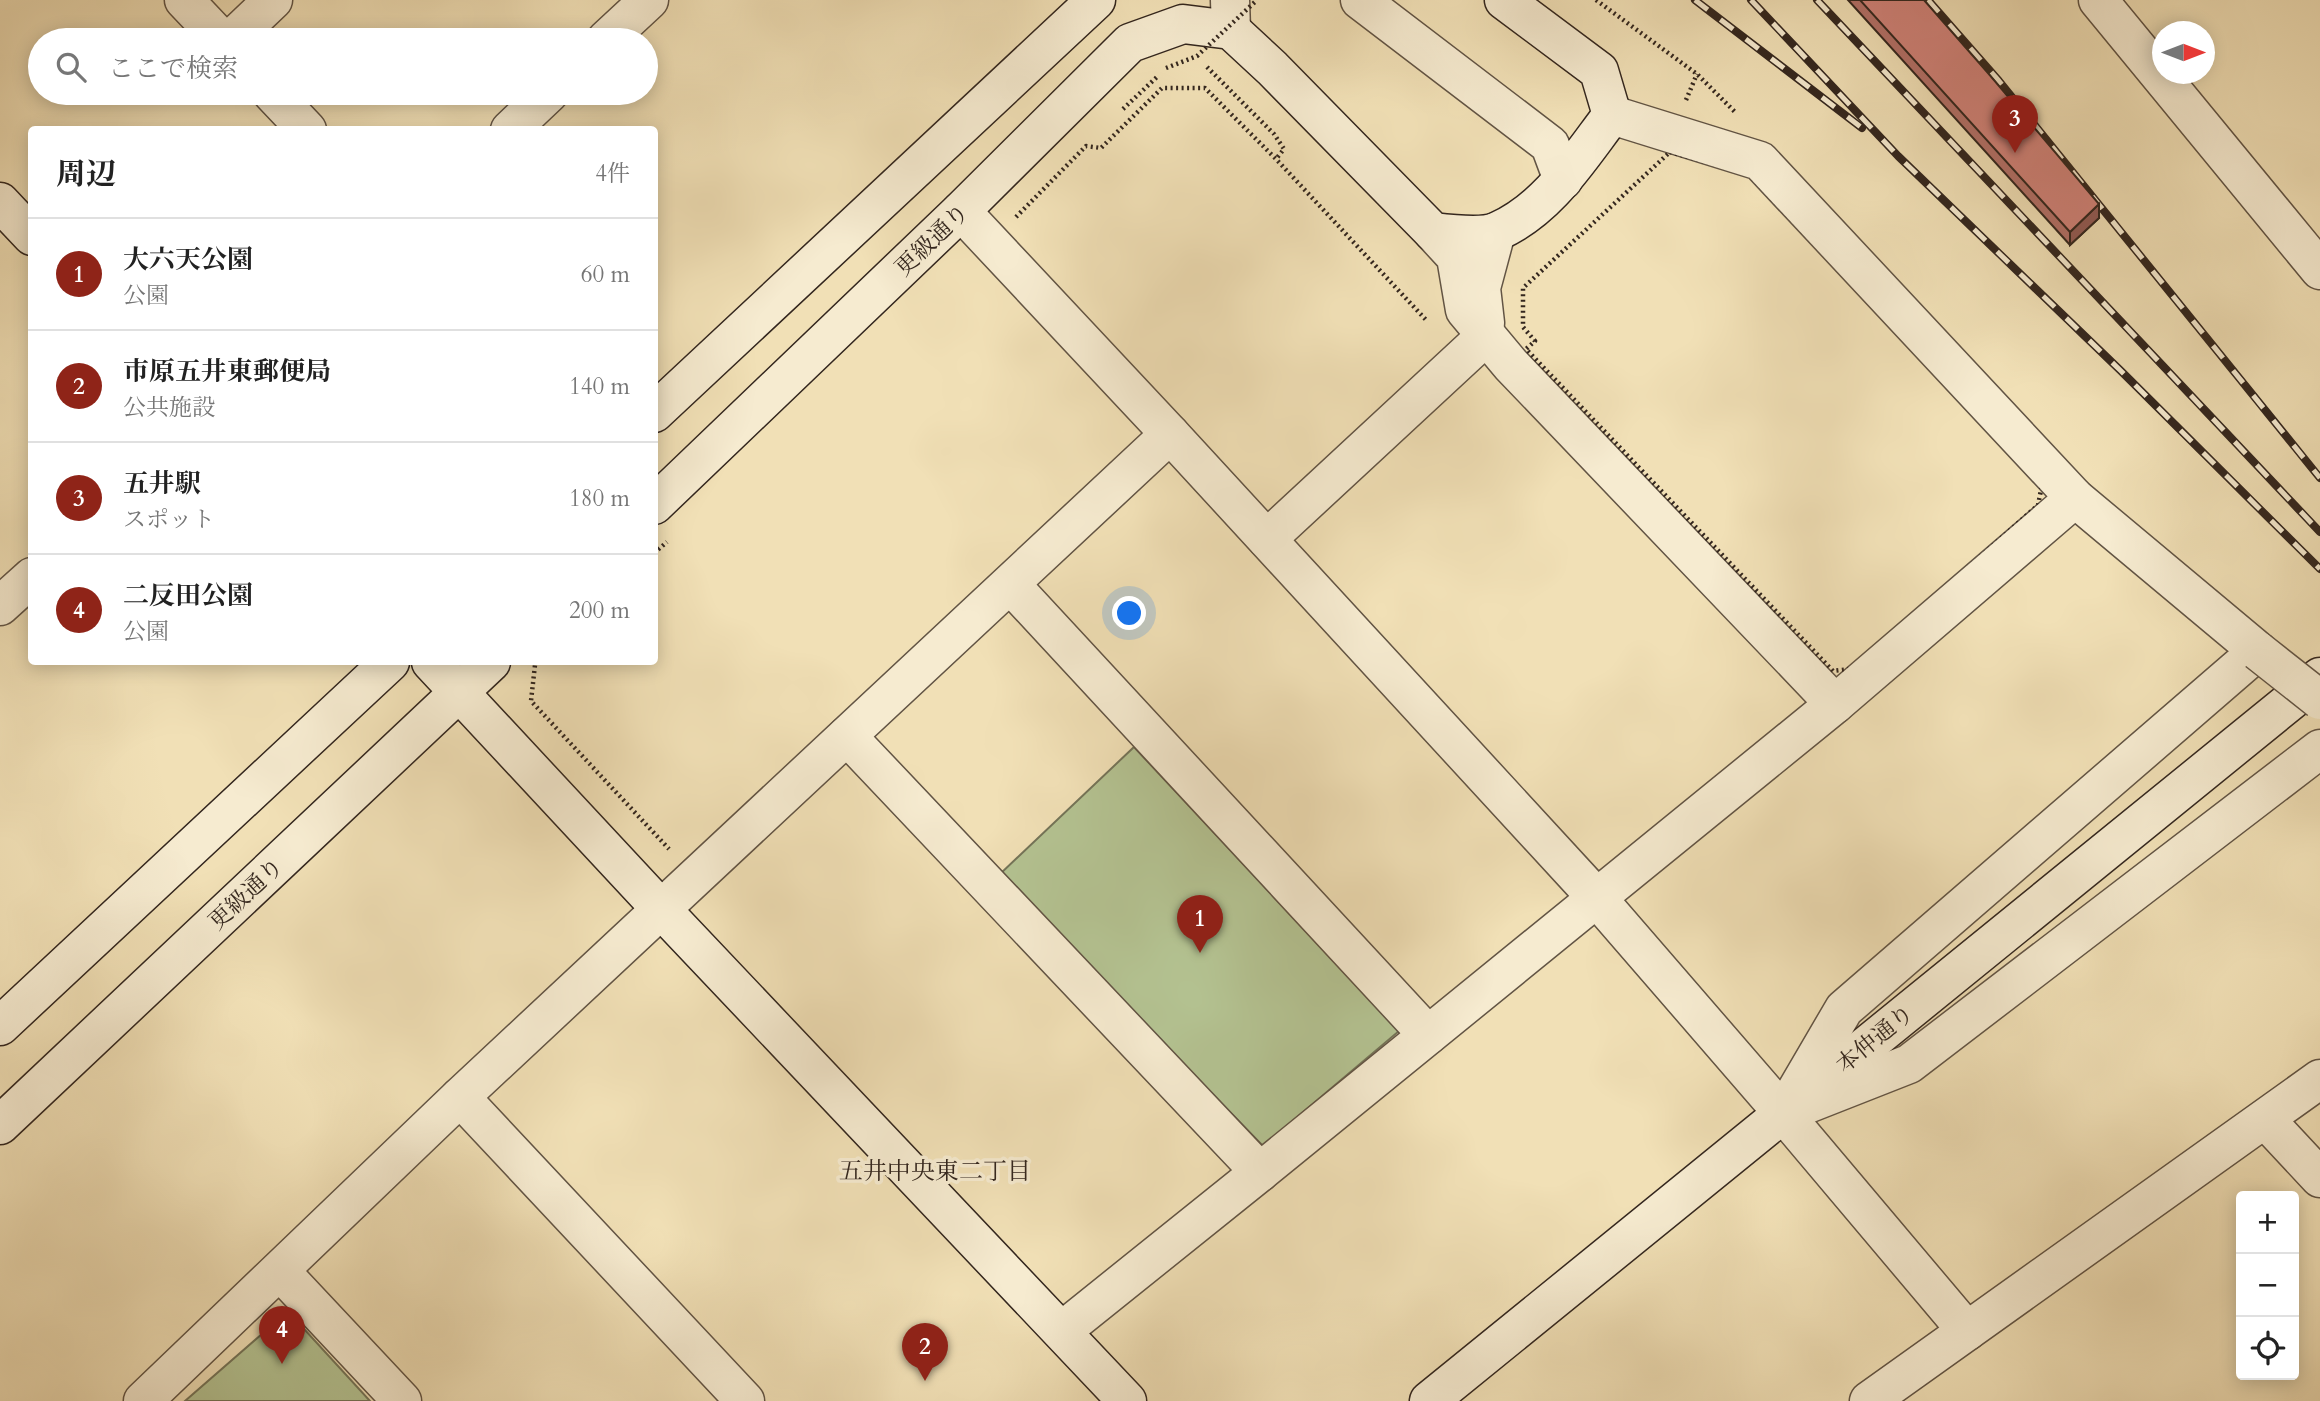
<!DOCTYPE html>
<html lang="ja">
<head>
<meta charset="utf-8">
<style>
	body { margin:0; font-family:Cardo,"Noto Serif JP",serif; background:#f6f6f6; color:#222 }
	.controls { position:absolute; right:21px; bottom:21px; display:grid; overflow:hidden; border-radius:7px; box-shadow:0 4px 18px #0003 }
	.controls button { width:63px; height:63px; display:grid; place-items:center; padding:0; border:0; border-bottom:2px solid #e0e0e0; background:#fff; color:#222; font:35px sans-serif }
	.compass { position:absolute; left:2152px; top:21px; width:63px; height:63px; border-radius:50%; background:#fff; box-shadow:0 4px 18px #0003; rotate:90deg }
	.you { position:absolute; left:1130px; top:614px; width:24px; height:24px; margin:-18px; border:5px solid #fff; border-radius:50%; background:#1a73e8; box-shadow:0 0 0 10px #1a73e833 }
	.badge { display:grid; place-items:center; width:46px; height:46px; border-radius:50%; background:#8f2418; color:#fff; font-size:23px; font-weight:700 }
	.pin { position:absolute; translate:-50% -58px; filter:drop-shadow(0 2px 4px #0008) }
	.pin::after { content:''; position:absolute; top:37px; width:24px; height:21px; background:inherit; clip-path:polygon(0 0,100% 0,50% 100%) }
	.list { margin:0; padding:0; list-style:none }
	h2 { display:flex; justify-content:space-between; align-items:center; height:91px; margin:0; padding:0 28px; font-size:30px }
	h2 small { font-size:23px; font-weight:400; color:#767676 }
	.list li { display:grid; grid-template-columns:46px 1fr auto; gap:21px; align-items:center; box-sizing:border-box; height:112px; padding:0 28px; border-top:2px solid #e0e0e0 }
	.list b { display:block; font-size:26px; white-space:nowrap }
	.list p { margin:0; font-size:23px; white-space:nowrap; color:#767676 }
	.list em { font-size:23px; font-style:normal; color:#767676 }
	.icon { flex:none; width:38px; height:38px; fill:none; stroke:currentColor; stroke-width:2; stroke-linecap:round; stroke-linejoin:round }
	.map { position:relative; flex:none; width:2320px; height:1401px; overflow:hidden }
	.search { position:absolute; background:#fff; box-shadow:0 4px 18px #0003; left:28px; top:28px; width:630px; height:77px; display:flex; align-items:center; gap:18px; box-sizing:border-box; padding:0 24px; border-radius:38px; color:#767676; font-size:26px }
	.panel { position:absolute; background:#fff; box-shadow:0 4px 18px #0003; left:28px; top:126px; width:630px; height:539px; border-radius:7px }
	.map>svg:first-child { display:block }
</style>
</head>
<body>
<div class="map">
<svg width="2320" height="1401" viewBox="0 0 2320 1401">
	<rect width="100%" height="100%" fill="#f1e0b6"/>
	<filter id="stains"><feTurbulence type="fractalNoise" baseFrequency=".00286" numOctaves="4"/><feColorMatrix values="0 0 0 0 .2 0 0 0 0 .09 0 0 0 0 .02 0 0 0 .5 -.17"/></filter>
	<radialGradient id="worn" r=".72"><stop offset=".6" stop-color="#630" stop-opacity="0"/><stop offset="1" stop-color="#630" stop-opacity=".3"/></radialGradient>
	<!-- park -->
	<g fill="#b4c392" stroke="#747458" stroke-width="2">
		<path d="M 1134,747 L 1399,1031 L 1263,1146 L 999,875 Z"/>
		<path d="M 294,1318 L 370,1401 L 185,1401 L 270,1327 Z"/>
	</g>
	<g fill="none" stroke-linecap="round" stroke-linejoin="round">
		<!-- street casing -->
		<g stroke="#625444" stroke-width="41">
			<g id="street">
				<path d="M 184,0 L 222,40"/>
				<path d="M 1230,0 L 1231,30"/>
				<path d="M 1360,0 L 1550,145 L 1563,180"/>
				<path d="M 2098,0 L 2320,270"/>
				<path d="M 231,40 L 273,0"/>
				<path d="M 606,40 L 649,0"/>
				<path d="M 272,93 L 307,130"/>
				<path d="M 1612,115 L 1760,161 L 2075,498 L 2258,651 L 1844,1009 L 1785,1110"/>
				<path d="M 510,130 L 549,93"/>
				<path d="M 961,211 L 1170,434 L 1596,897 L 1783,1113 L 1967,1331"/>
				<path d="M 1433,232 L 1456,257 L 1465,310 L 1511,365 L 1835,704"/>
				<path d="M 1485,323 L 1481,288 L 1496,232"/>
				<path d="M 1267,539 L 1486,336"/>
				<path d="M 1011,585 L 1428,1035"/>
				<path d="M 0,606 L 32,577"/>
				<path d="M 847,736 L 1260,1172"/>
				<path d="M 460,1097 L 745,1401"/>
				<path d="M 1792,1110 L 1909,1064 L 2320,749"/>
				<path d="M 2265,1119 L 2320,1178"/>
				<path d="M 280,1271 L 402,1401"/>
				<path d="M 1062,1331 L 1260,1172 L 1835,704 L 2075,498"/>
				<path d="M 143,1401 L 460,1097 L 1170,434"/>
				<path d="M 1869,1401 L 2320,1079"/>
			</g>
		</g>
		<!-- secondary casing -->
		<g stroke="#33261e" stroke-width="41">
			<g id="secondary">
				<path d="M 0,202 L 32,236"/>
				<path d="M 654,413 L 1096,0"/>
				<path d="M 654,505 L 961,211 L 1130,43 L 1183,24 L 1231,30 L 1272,68 L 1433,232 C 1450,234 1483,238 1498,231 C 1549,208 1579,158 1612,115 L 1599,71 L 1504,0"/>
				<path d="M 431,662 L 661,909 L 1127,1401"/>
				<path d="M 0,1026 L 390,662"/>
				<path d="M 0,1125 L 491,662"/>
				<path d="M 1429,1401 L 2320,677"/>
			</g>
		</g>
		<!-- path -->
		<g stroke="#33261e" stroke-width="4.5" stroke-dasharray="2 3.5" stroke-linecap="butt">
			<path d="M 1596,0 L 1697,74 L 1735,112"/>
			<path d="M 1207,67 L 1274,134 L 1284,149 L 1276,159"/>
			<path d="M 1686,100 L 1697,74"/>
			<path d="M 1123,109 L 1158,76"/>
			<path d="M 1670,152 L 1749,174 L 2042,485 L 2038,505 L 1857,668 L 1833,671 L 1526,349 L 1535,341 L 1523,327 L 1523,288 Z"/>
			<path d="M 1016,217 L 1086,146 L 1101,148 L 1162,88 L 1205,88 L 1276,159 L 1427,321"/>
			<path d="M 654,553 L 667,542"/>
			<path d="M 539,662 L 535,665 L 531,701 L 669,849"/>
		</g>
		<!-- street -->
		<use href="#street" stroke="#f6ebd0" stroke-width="38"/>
		<!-- secondary -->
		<use href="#secondary" stroke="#f6ebd0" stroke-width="38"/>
		<!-- rail casing -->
		<g stroke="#33261e" stroke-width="8">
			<g id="rail">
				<path d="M 1695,0 L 1862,128"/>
				<path d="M 1751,0 L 1898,156 L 2120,370 L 2320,569"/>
				<path d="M 1817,0 L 2320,532"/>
				<path d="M 1928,0 L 1999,81 L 2320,478"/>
			</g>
		</g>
		<!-- rail -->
		<use href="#rail" stroke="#f6ebd0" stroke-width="5" stroke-dasharray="16" stroke-linecap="butt"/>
		<!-- street-bridge casing -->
		<g stroke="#625444" stroke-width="41" stroke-linecap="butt">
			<path id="street-bridge" d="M 2258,651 L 2320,700"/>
		</g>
		<!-- path-bridge -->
		<path stroke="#33261e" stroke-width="4.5" stroke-dasharray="2 3.5" stroke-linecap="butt" d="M 1166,68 L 1197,56 L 1257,0"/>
		<!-- street-bridge -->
		<use href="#street-bridge" stroke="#f6ebd0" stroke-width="38"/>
	</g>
	<!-- wall -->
	<path fill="#b37068" stroke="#33261e" stroke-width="2" d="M 1848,0 L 1924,0 L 2099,218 L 2070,245 Z"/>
	<!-- shaded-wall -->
	<path fill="#925b55" stroke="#33261e" stroke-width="2" d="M 2099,204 L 2099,218 L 2070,245 L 2070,232 Z"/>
	<!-- building -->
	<path fill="#d08279" stroke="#33261e" stroke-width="2" d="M 1860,0 L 1924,0 L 1988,73 L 2099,204 L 2070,232 Z"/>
	<g text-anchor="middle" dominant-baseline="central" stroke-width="7" stroke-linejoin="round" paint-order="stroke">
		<!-- street labels -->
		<g font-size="23" fill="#33261e" stroke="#f6ebd0">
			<text transform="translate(932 240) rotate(-44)">更級通り</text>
			<text transform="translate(246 894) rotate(-43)">更級通り</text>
			<text transform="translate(1875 1039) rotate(-39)">本仲通り</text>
		</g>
		<!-- neighbourhood labels -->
		<g font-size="24" fill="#33261e" stroke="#f6ebd0">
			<text x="935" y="1171">五井中央東二丁目</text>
		</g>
	</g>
	<rect width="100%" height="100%" filter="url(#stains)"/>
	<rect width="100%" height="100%" fill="url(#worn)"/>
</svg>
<div class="controls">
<button>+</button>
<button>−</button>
<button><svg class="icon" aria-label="locate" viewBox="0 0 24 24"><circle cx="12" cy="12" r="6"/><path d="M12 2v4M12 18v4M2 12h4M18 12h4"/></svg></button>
</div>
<svg class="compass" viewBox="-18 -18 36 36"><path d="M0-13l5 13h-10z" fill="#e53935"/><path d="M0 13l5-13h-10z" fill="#767676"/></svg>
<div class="you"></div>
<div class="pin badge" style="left:1200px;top:953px">1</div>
<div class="pin badge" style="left:925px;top:1381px">2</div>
<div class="pin badge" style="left:2015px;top:153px">3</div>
<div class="pin badge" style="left:282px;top:1364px">4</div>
<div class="search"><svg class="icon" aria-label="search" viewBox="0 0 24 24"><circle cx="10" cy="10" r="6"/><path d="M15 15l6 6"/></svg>ここで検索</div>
<section class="panel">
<h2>周辺<small>4件</small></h2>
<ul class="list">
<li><span class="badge">1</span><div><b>大六天公園</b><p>公園</p></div><em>60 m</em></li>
<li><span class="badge">2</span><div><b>市原五井東郵便局</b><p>公共施設</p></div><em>140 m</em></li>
<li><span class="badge">3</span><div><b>五井駅</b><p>スポット</p></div><em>180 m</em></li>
<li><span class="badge">4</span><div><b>二反田公園</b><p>公園</p></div><em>200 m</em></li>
</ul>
</section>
</div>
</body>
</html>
